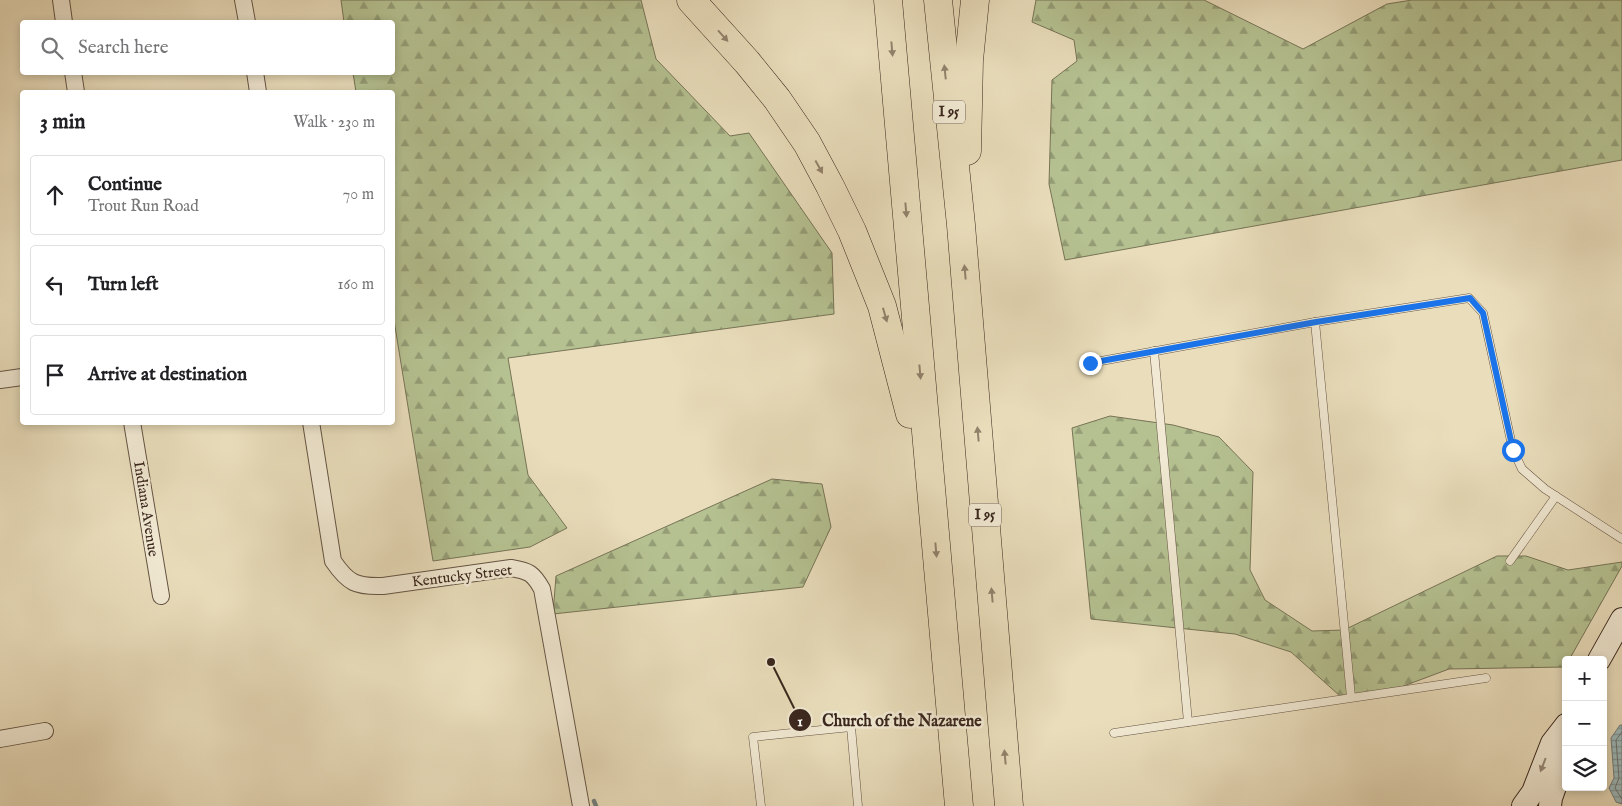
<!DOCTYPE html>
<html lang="en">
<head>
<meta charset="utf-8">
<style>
	body { margin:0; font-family:"IM FELL English",serif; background:#f6f6f6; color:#202124 }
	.controls { position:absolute; right:15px; bottom:15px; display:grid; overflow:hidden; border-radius:5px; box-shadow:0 2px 8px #0003 }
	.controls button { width:45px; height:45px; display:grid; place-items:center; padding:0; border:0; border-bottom:1px solid #e0e0e0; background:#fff; color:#202124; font:25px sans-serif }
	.stop { position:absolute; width:15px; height:15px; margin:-11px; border:4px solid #1a73e8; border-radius:50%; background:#fff }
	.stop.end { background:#1a73e8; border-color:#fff; box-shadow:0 1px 5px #0008 }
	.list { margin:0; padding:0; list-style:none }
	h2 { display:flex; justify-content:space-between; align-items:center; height:65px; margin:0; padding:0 20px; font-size:21px }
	h2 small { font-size:16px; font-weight:400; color:#757577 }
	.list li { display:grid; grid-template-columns:32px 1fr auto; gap:15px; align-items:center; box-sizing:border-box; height:80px; margin:0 10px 10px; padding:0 10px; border:1px solid #e0e0e0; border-radius:5px }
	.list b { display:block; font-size:19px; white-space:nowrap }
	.list p { margin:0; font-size:16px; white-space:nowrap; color:#757577 }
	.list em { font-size:16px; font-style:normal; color:#757577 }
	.icon { flex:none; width:28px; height:28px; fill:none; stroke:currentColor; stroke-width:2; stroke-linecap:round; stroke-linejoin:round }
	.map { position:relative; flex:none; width:1622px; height:806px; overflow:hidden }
	.search { position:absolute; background:#fff; box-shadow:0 2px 8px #0003; left:20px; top:20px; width:375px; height:55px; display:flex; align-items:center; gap:12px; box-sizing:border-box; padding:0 18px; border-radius:5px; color:#757577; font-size:19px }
	.panel { position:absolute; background:#fff; box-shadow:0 2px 8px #0003; left:20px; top:90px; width:375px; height:335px; border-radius:5px }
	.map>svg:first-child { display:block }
</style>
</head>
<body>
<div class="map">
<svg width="1622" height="806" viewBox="0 0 1622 806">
	<defs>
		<pattern id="forest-firs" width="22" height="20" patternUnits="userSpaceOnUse" patternTransform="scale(1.25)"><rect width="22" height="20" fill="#b5c191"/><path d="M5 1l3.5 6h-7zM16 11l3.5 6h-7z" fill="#949d76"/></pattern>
		<pattern id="water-rules" width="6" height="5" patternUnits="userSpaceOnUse" patternTransform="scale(1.25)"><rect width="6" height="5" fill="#9cb9bb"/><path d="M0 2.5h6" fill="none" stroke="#809697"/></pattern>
	</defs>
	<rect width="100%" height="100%" fill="#e9ddbb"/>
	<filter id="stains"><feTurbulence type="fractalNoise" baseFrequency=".004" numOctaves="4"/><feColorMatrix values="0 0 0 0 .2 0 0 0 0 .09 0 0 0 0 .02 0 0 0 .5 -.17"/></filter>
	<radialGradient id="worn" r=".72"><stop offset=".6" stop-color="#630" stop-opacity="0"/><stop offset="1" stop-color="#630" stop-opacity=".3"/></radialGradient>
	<!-- forest -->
	<g fill="url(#forest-firs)" stroke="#777457">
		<path d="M 341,0 L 641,0 L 656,59 L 730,136 L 749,133 L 832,253 L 834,314 L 508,358 L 528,475 L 567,528 L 530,547 L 433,561 L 393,314 L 392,92 L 356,92 L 353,73 L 392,72 L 392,22 L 344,22 Z"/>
		<path d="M 1036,0 L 1204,0 L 1303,49 L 1387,4 L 1412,0 L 1622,0 L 1622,160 L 1065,260 L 1049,184 L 1052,80 L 1077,61 L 1074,40 L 1032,22 Z"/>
		<path d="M 1110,416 L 1173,425 L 1219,437 L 1253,472 L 1250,570 L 1265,600 L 1312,631 L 1344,630 L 1497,556 L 1526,556 L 1568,570 L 1622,562 L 1622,566 L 1569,660 L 1566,660 L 1565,667 L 1449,669 L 1377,696 L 1340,696 L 1291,652 L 1235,634 L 1091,619 L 1072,428 Z"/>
		<path d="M 772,479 L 822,484 L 831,527 L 803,587 L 553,614 L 556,576 Z"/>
	</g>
	<!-- water -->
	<path fill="url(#water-rules)" stroke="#747e7c" d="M 1620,725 L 1622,725 L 1622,804 L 1616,802 L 1609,788 L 1614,778 L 1611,738 Z"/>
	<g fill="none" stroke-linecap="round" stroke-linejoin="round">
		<!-- shore -->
		<path stroke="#6a706c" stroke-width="1" d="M 1622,732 L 1616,740 L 1619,778 L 1615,788 L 1622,799"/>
		<!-- stream -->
		<path stroke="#747e7c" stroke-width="4.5" d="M 594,801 L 596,806"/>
		<!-- lane casing -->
		<g stroke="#655444" stroke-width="9">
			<g id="lane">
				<path d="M 1315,322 L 1351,697"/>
				<path d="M 1154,351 L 1188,722"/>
				<path d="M 1090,363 L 1315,322 L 1469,298 L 1483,313 L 1513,450 L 1522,469 L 1545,489 L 1622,539"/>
				<path d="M 1510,561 L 1556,496"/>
				<path d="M 1114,733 L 1486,678"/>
				<path d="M 761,806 L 753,737 L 851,727 L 858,806"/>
			</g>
		</g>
		<!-- street casing -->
		<g stroke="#655444" stroke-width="18">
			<g id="street">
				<path d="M 61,0 L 64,22"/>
				<path d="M 243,0 L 247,22"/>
				<path d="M 73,72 L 76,92"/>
				<path d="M 255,72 L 258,92"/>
				<path d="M 0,380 L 22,377"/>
				<path d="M 132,422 L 161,596"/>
				<path d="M 311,422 L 333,561 C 348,583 356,587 383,586 L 511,568 C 529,571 533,573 542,589 L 581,806"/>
				<path d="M 0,739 L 45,731"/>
			</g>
		</g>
		<!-- secondary casing -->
		<g stroke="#39261d" stroke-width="24">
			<g id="secondary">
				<path d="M 1599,660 L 1622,619"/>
				<path d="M 1523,806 L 1533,792 L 1552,743 L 1566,725"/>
				<path d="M 1550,806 L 1551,798 L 1566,756"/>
			</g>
		</g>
		<!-- highway casing -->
		<g stroke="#39261d" stroke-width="29">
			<g id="highway">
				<path d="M 691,0 L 747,62 L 777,99 L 807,143 L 830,186 L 852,231 L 882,306 L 910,414"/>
				<path d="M 888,0 L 959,806"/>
				<path d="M 938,0 L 961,225 L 1009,806"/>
				<path d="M 967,151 L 969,60 L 975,0"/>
			</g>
		</g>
		<!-- lane -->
		<use href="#lane" stroke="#f1e9d3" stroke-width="8"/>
		<!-- street -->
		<use href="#street" stroke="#f1e9d3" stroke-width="16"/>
		<!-- secondary -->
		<use href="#secondary" stroke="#f1e9d3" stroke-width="22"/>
		<!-- highway -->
		<use href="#highway" stroke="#e9ddbb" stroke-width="28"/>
	</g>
	<!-- one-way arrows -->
	<defs><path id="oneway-solid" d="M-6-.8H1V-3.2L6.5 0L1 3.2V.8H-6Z" transform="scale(1.25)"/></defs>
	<g fill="#91826c">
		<use href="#oneway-solid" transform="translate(723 36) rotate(48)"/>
		<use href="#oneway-solid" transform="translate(892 49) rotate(85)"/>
		<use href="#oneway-solid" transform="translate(945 72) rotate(-96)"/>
		<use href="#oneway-solid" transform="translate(819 167) rotate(61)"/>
		<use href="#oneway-solid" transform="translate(906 210) rotate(85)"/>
		<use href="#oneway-solid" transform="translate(965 272) rotate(-95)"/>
		<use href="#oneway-solid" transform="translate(885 315) rotate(74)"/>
		<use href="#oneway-solid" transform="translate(920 372) rotate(85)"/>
		<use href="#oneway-solid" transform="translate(978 434) rotate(-95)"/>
		<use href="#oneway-solid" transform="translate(936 550) rotate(85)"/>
		<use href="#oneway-solid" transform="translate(992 595) rotate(-95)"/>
		<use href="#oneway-solid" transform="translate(1005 757) rotate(-95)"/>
	</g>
	<use fill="#958878" href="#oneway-solid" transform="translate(1543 765) rotate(111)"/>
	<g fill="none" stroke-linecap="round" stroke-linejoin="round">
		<!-- route -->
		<path stroke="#1a73e8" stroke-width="6" d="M 1090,363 L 1316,322 L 1470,298 L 1483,313 L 1513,450"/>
	</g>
	<g text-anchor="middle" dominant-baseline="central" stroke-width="5" stroke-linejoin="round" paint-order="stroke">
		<!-- shield labels -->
		<g fill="#f1e9d3" stroke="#706054" stroke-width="1">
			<rect x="933" y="100.5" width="32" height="23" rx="4"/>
			<rect x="969" y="503.5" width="32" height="23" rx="4"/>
		</g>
		<g font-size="14" font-weight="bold" fill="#39261d">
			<text x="949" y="112">I 95</text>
			<text x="985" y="515">I 95</text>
		</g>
		<!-- street labels -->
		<g font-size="15" fill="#39261d" stroke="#f1e9d3">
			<text transform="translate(146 509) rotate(81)">Indiana Avenue</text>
			<text transform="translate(462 576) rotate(-7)">Kentucky Street</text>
		</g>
	</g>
	<!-- callouts -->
	<path fill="none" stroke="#39261d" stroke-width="2" d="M771 662L800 720"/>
	<g fill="#39261d" stroke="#f1e9d3" stroke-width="2">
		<circle cx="771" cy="662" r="5"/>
		<circle cx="800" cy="720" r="12"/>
	</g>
	<g font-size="15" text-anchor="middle" font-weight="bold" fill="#fff">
		<text x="800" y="726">1</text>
	</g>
	<g font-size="16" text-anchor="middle" font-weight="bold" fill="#39261d" stroke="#f1e9d3" stroke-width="5" stroke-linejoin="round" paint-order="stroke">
		<text x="902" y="726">Church of the Nazarene</text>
	</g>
	<rect width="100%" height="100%" filter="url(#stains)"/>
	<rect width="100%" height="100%" fill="url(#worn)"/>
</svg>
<div class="controls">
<button>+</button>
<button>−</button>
<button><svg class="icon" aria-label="layers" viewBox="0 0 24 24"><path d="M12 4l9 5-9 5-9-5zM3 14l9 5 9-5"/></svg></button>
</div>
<div class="stop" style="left:1513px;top:450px"></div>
<div class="stop end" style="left:1090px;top:363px"></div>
<div class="search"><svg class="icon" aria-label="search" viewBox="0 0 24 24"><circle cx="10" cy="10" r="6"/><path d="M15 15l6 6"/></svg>Search here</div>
<section class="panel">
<h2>3 min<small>Walk · 230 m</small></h2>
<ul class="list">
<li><svg class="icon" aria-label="ahead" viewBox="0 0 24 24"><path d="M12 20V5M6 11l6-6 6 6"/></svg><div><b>Continue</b><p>Trout Run Road</p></div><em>70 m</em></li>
<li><svg class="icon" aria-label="left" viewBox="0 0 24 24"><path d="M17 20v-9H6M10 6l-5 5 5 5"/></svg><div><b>Turn left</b></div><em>160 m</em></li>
<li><svg class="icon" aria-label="arrive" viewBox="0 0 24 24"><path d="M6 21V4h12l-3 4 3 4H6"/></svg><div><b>Arrive at destination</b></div></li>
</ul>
</section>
</div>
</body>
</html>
